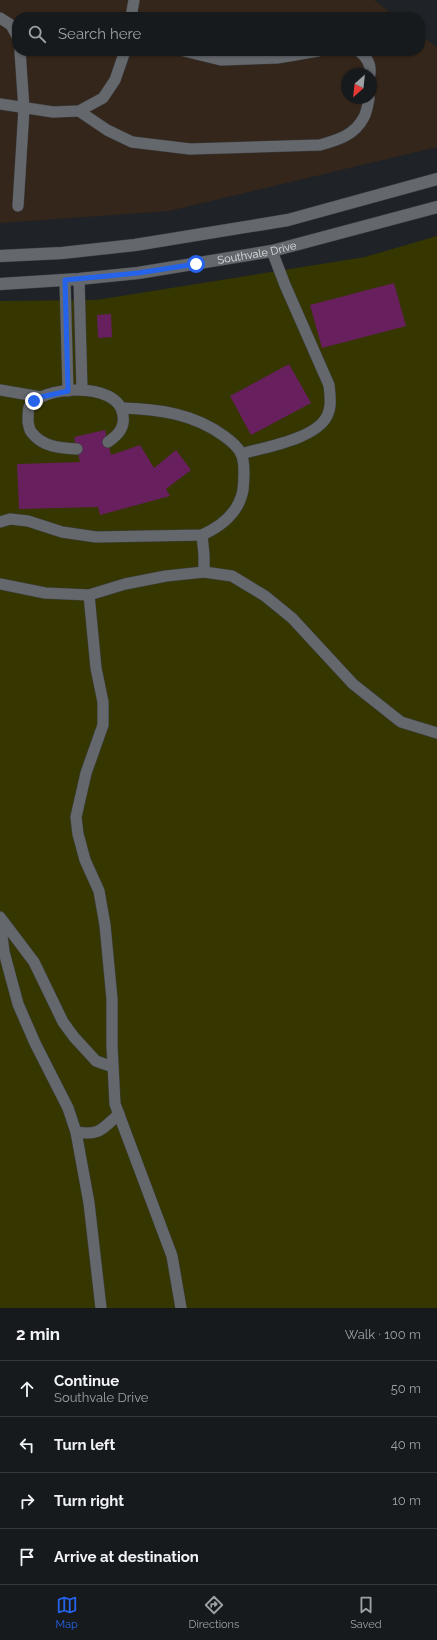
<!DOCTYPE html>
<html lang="en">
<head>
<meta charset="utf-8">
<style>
	body { margin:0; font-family:Raleway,sans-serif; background:#202326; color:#f1f3f6 }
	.compass { position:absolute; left:341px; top:68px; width:36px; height:36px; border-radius:50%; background:#171a1d; box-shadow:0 1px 3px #0004; rotate:207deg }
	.stop { position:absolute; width:12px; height:12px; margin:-9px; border:3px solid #2563eb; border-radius:50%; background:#fff }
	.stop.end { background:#2563eb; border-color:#fff; box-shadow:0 1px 4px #0008 }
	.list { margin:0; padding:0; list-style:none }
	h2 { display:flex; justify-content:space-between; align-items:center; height:52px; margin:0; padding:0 16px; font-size:17px }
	h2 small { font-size:13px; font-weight:400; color:#9ea1a4 }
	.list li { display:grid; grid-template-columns:26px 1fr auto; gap:12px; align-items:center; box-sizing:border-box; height:56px; padding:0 16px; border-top:1px solid #36383b }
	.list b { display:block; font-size:15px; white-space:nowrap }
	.list p { margin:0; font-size:13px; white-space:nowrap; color:#9ea1a4 }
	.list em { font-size:13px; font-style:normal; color:#9ea1a4 }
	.icon { flex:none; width:22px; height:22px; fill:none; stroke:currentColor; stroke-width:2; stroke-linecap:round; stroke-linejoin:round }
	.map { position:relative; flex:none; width:437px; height:1308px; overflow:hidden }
	.search { position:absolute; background:#171a1d; box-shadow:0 1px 3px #0004; left:12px; right:12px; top:12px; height:44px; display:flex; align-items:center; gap:10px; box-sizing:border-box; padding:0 14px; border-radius:16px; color:#9ea1a4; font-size:15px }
	.sheet { height:276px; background:#171a1d }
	nav { display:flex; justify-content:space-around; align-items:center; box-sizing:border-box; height:56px; border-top:1px solid #36383b; background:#171a1d; font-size:11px; color:#9ea1a4 }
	nav a { display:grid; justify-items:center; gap:2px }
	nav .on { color:#2563eb }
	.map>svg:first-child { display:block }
</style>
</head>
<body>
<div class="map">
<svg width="437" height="1308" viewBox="0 0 437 1308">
	<rect width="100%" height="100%" fill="#1f2227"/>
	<!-- industrial -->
	<path fill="#34261a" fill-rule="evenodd" d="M 0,0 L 374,0 L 396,17 L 17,17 L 17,51 L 420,51 L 420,35 L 437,47 L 437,147 L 169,211 L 0,223 ZM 347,74 L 371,74 L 371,98 L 347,98 Z"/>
	<!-- green -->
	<path fill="#363700" d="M 437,236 L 437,1308 L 0,1308 L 0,301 L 96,300 L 365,257 Z"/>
	<!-- building -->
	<g fill="#671f5d">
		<path d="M 394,283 L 406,326 L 322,348 L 310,305 Z"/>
		<path d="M 111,314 L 112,337 L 98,338 L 97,315 Z"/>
		<path d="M 289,364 L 311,403 L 251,435 L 230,396 Z"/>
		<path d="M 105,430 L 111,455 L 140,445 L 154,468 L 176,450 L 191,470 L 166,489 L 170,496 L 100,515 L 98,507 L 19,509 L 17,464 L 80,462 L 74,437 Z"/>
	</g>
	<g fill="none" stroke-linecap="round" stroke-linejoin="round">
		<!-- service casing -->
		<g stroke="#3c3f43" stroke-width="12">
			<g id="service">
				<path d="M 131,17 L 134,0"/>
				<path d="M 0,18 L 11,25 L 17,36"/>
				<path d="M 184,51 L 221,60 L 277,58 L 318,51"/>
				<path d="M 359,51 C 367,57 371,64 370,74"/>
				<path d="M 0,104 L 53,112 L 79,111 L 103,98 L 115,80 L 125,51"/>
				<path d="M 79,111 L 107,130 L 132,142 L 190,149 L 320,145 C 338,140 355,135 364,117 C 367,111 368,104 369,98"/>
				<path d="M 18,206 L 24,109 L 20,51"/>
				<path d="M 79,279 L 82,390"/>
				<path d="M 65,280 L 68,391"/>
				<path d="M 0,390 L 41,397"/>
				<path d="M 77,449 C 60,448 43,447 32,433 C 29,430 29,426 28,422 C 28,418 28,411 29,407 C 39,386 119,380 123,415 C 125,428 118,435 108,442"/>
				<path d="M 241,454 C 265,447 316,439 327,416 C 332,406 330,396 329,385 L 285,285 L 272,251"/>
				<path d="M 0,522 L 10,519 L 28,521 L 62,532 L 96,537 L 202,535 C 222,526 239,512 243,490 C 244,480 245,462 241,453 C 237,446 231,441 224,436 C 194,414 159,409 122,408"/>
				<path d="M 202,535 L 204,555 L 204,572"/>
				<path d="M 0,584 L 45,593 L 89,595 L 125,584 L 166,576 L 204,572 L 232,576 L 265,596 L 292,618 L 353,684 L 401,722 L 437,733"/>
				<path d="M 89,595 L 96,668 L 103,702 L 103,725 L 86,773 L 76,817 L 78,834 L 85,860 L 99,891 L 105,925 L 112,999 L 112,1046 L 115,1104 L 172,1256 L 181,1308"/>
				<path d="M 0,917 L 34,962 L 63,1022 L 74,1037 L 96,1061 L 113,1067"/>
				<path d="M 0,919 L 4,952 L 18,1004 L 35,1043 L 68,1108 L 76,1132 L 89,1203 L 101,1308"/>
				<path d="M 76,1132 C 100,1136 102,1129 119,1114"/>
			</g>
		</g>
		<!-- tertiary casing -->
		<g stroke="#3c3f43" stroke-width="13">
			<g id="tertiary">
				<path d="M 0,256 L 62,253 L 135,245 L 288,220 L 437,179"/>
				<path id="s1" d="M 0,284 L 79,279 L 138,273 L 272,251 L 437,207"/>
			</g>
		</g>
		<!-- service -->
		<use href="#service" stroke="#64686d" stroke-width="11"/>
		<!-- tertiary -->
		<use href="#tertiary" stroke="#64686d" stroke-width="12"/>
	</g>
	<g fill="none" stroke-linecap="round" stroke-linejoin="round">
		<!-- route -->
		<path stroke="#2563eb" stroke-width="5" d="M 34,401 L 41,397 L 68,391 L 65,280 L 138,273 L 196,264"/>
	</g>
	<g text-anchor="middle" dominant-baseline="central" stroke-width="3" stroke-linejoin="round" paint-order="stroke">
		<!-- street labels -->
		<g font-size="11" fill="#dee0e3" stroke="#0a0b0d">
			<text stroke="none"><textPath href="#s1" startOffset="259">Southvale Drive</textPath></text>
		</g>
	</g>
</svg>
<svg class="compass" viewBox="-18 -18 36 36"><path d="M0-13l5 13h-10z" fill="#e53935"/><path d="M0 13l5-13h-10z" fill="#9ea1a4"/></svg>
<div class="stop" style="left:196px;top:264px"></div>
<div class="stop end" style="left:34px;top:401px"></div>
<div class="search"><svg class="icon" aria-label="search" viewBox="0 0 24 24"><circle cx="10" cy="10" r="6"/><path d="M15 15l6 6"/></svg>Search here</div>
</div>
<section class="sheet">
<h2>2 min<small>Walk · 100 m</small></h2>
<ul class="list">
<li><svg class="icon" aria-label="ahead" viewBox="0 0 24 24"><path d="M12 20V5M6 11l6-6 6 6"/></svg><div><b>Continue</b><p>Southvale Drive</p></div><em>50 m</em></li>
<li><svg class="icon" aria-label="left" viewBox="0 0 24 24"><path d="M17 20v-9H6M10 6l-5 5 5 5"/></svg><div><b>Turn left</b></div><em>40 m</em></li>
<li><svg class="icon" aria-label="right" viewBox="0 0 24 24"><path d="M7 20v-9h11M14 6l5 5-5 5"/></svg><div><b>Turn right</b></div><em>10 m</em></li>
<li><svg class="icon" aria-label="arrive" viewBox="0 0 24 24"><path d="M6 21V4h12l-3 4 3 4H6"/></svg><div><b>Arrive at destination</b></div></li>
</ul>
</section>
<nav>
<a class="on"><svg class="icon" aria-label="map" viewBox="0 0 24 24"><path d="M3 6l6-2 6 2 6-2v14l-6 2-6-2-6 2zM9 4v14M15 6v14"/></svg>Map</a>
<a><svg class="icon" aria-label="directions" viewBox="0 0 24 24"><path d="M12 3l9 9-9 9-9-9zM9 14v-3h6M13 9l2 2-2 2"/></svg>Directions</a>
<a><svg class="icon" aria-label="saved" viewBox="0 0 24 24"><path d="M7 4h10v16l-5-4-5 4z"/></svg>Saved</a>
</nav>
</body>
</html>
